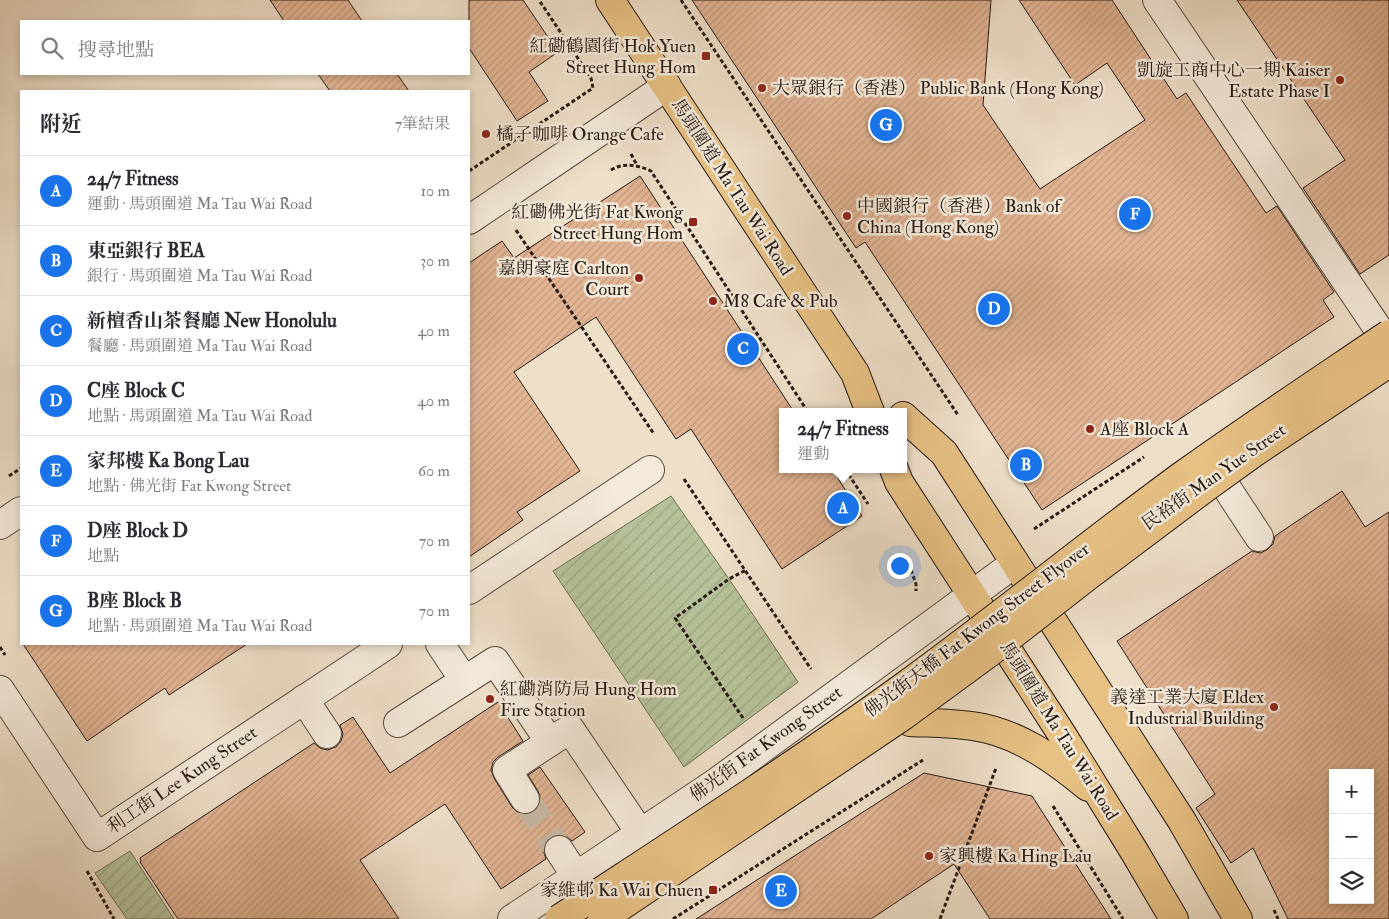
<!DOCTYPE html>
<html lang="zh-TW">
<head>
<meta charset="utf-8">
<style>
	body { margin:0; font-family:"IM FELL Double Pica","Noto Serif TC",serif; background:#f7f7f7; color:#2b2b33 }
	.controls { position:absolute; right:15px; bottom:15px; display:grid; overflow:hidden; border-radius:0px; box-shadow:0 2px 8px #0003 }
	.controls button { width:45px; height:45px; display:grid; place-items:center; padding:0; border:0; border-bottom:1px solid #e1e1e2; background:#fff; color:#2b2b33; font:25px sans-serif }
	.you { position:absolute; left:899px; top:565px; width:18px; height:18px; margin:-12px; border:4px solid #fff; border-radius:50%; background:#1a73e8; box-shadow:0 0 0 8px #1a73e833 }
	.badge { display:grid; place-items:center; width:32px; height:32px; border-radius:50%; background:#1a73e8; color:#fff; font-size:16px; font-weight:700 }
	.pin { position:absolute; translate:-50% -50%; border:2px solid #fff; box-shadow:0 1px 5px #0006 }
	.popup { position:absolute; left:779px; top:408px; width:128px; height:65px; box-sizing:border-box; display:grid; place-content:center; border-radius:0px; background:#fff; filter:drop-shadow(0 1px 4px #0005); font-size:16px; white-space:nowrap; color:#7c7c81 }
	.popup b { font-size:19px; color:#2b2b33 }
	.popup::after { content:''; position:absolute; left:50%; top:100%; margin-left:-10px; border:10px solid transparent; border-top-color:#fff }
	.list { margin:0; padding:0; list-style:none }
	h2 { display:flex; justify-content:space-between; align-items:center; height:65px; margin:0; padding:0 20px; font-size:21px }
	h2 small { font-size:16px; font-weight:400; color:#7c7c81 }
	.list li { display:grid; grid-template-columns:32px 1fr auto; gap:15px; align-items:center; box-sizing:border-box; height:70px; padding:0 20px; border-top:1px solid #e1e1e2 }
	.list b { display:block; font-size:19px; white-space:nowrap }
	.list p { margin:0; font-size:16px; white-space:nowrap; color:#7c7c81 }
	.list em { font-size:16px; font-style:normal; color:#7c7c81 }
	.icon { flex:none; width:28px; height:28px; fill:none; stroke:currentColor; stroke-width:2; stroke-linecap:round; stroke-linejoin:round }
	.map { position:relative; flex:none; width:1389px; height:919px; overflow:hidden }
	.search { position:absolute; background:#fff; box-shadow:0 2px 8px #0003; left:20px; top:20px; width:450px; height:55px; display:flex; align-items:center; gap:12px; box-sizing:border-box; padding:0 18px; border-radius:0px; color:#7c7c81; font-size:19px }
	.panel { position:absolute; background:#fff; box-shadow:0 2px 8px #0003; left:20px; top:90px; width:450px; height:555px; border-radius:0px }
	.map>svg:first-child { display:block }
</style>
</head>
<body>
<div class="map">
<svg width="1389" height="919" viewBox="0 0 1389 919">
	<defs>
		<pattern id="garden-furrows" width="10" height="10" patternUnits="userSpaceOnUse" patternTransform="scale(1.25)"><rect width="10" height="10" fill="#b5c299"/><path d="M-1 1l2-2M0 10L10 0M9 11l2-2" fill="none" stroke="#9ca683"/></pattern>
		<pattern id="building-hatch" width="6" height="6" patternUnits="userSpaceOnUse" patternTransform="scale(1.25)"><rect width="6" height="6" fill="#e2b493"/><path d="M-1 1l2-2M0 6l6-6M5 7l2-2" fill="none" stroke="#c29a7e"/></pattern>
	</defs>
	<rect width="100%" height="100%" fill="#eedfc8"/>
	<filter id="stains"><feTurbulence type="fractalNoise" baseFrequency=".004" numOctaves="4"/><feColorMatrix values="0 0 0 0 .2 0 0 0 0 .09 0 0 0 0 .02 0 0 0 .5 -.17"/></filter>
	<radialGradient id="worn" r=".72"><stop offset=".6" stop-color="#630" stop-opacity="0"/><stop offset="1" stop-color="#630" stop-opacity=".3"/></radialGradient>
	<!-- garden -->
	<g fill="url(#garden-furrows)" stroke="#6e6e55">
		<path d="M 671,496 L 729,579 L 798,682 L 684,767 L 553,571 Z"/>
		<path d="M 130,851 L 174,919 L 127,919 L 95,873 Z"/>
	</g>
	<!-- building -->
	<g fill="url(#building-hatch)" stroke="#261911" fill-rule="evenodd">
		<path d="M 270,0 L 348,0 L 362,21 L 284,21 Z"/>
		<path d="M 469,0 L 523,0 L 558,52 L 529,72 L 548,101 L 517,121 L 469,48 Z"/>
		<path d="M 692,0 L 991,0 L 983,105 L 1040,189 L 1145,120 L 1107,63 L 1075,85 L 1019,0 L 1112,0 L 1177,99 L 1186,93 L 1266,213 L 1277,206 L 1334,292 L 1323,300 L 1334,317 L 1042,510 L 865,242 L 856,248 Z"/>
		<path d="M 1237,0 L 1389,0 L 1389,255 L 1360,274 L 1303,188 L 1345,160 Z"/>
		<path d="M 318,74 L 397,74 L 409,91 L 330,91 Z"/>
		<path d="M 640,176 L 794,412 L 783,412 L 783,469 L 832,469 L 862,516 L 782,569 L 691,429 L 676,439 L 596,317 L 514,372 L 580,471 L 517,512 L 523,520 L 469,557 L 469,263 L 502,241 L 514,258 Z"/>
		<path d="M 1342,491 L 1365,527 L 1389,512 L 1389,919 L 1288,919 L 1253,848 L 1231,863 L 1196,808 L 1215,794 L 1117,641 L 1252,551 L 1260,553 L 1267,550 L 1273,544 L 1275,536 ZM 1333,773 L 1370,773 L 1370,900 L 1333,900 Z"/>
		<path d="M 23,644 L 247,644 L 169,695 L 165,688 L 87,741 Z"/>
		<path d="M 498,702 L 523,741 L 498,757 L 493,762 L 491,770 L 494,778 L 512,807 L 517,812 L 525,815 L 533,812 L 538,807 L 541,799 L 538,791 L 528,775 L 540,767 L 585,832 L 572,841 L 566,836 L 559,834 L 550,837 L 545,843 L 543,850 L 546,859 L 501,889 L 445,804 L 360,860 L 399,919 L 178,919 L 140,862 L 141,861 L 140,858 L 314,743 L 320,748 L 327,750 L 336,747 L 341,741 L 343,734 L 340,725 L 353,717 L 390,773 Z"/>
		<path d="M 924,773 L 1032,796 L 1111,919 L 990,919 L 954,864 L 871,919 L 696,919 Z"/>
	</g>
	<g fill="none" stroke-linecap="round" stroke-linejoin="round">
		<!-- minor-tunnel -->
		<path stroke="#c6b7a3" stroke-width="28" stroke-dasharray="28 14" stroke-linecap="butt" d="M 525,799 L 559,850"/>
		<!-- minor casing -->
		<g stroke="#584a3f" stroke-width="30">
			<g id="minor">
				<path d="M 1157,0 L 1389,345"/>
				<path d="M 469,220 L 667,86"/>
				<path d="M 1217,473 L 1259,537"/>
				<path d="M 0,525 L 21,511"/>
				<path d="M 469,590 L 650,470"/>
				<path d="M 440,644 L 464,680"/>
				<path d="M 0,690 L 97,837 L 388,644"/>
				<path d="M 304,699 L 327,734"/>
				<path d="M 398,723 L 495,661 L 550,742"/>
				<path d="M 525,799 L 507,770 L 570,729 L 651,849"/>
				<path d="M 559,850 L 587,893"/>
				<path d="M 512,919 L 714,784 L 1015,563"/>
			</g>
		</g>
		<!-- major casing -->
		<g stroke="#261911" stroke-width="30">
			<g id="major">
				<path d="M 610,0 L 855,373 L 870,412"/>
				<path d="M 903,416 L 944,453 L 1182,821 L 1238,919"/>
				<path d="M 894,469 L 899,482 L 1063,736 L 1134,851 L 1174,919"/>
				<path d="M 910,722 C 931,723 952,723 972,726 C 1017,732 1054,759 1088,787"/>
			</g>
		</g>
		<!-- path -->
		<g stroke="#261911" stroke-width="3" stroke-dasharray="4 2.5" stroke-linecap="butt">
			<path d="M 681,0 L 958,415"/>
			<path d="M 631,154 L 637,165"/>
			<path d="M 611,170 C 624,162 638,165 651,171 L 808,412"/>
			<path d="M 469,171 L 593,88 L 591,78 L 539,0"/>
			<path d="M 516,230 L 654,434"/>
			<path d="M 845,469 L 868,504"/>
			<path d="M 9,476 L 21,468"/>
			<path d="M 684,479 L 811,669"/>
			<path d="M 1034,529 L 1144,457"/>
			<path d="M 911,570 L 916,584 L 916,591"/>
			<path d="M 0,647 L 5,655"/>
			<path d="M 743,718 L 675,618 L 729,579 L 746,570"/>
			<path d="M 1053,806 L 1123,919"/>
			<path d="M 87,871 L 114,919"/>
			<path d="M 1274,910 L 1278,919"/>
			<path d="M 673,919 L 923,760"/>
			<path d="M 940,919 L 996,768"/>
		</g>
		<!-- minor -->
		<use href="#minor" stroke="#f4eadb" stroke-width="28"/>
		<!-- major -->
		<use href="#major" stroke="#e7c084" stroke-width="28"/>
		<!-- major-bridge casing -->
		<g stroke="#261911" stroke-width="30" stroke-linecap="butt">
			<g id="major-bridge">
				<path d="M 559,919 C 676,842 793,767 906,685 C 1001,616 1092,541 1187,472 C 1253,425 1321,380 1389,334"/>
				<path d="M 602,919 L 903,716 L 989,653 L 1088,576 L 1205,488 L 1255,452 L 1389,363"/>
			</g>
		</g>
		<!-- major-bridge -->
		<use href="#major-bridge" stroke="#e7c084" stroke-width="28"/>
	</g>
	<!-- markers -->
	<g fill="#8f2418" stroke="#f4eadb" stroke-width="2">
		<rect x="701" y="51" width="10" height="10" rx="2.5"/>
		<circle cx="1340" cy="80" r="5"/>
		<circle cx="762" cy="88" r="5"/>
		<circle cx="486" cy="134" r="5"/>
		<circle cx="847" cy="216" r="5"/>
		<rect x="688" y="217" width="10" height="10" rx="2.5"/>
		<circle cx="639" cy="278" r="5"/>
		<circle cx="713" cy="301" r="5"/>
		<circle cx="1090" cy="429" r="5"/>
		<circle cx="490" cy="699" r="5"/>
		<circle cx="1274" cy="707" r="5"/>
		<circle cx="929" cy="856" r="5"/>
		<rect x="708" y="885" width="10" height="10" rx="2.5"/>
	</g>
	<g text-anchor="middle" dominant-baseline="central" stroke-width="5" stroke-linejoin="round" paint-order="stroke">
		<!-- poi labels -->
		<g font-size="18" fill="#261911" stroke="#f4eadb" text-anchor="start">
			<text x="696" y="46" text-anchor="end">紅磡鶴園街 Hok Yuen<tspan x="696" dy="21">Street Hung Hom</tspan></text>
			<text x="1330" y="70" text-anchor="end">凱旋工商中心一期 Kaiser<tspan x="1330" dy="21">Estate Phase I</tspan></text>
			<text x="772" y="88">大眾銀行（香港） Public Bank (Hong Kong)</text>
			<text x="496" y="134">橘子咖啡 Orange Cafe</text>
			<text x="857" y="206">中國銀行（香港） Bank of<tspan x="857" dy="21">China (Hong Kong)</tspan></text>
			<text x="683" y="212" text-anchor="end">紅磡佛光街 Fat Kwong<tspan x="683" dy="21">Street Hung Hom</tspan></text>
			<text x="629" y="268" text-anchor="end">嘉朗豪庭 Carlton<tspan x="629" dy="21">Court</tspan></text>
			<text x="723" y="301">M8 Cafe &amp; Pub</text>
			<text x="1100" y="429">A座 Block A</text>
			<text x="500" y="689">紅磡消防局 Hung Hom<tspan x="500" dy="21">Fire Station</tspan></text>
			<text x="1264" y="697" text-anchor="end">義達工業大廈 Eldex<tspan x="1264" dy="21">Industrial Building</tspan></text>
			<text x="939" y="856">家興樓 Ka Hing Lau</text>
			<text x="703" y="890" text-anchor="end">家維邨 Ka Wai Chuen</text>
		</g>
		<!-- street labels -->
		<g font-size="18" fill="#261911" stroke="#f4eadb">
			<text transform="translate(732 187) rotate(57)">馬頭圍道 Ma Tau Wai Road</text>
			<text transform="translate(1214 477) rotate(-35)">民裕街 Man Yue Street</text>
			<text transform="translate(977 630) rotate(-37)">佛光街天橋 Fat Kwong Street Flyover</text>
			<text transform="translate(1059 731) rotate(58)">馬頭圍道 Ma Tau Wai Road</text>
			<text transform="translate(766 744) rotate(-36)">佛光街 Fat Kwong Street</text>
			<text transform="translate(182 780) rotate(-34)">利工街 Lee Kung Street</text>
		</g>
	</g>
	<rect width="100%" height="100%" filter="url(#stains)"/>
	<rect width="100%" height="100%" fill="url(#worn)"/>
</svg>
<div class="controls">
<button>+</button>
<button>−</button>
<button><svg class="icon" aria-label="layers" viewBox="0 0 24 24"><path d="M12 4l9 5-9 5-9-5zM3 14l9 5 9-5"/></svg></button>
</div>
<div class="you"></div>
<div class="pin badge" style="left:843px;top:508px">A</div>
<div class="popup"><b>24/7 Fitness</b>運動</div>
<div class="pin badge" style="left:1026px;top:465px">B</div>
<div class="pin badge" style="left:743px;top:349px">C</div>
<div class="pin badge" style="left:994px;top:309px">D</div>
<div class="pin badge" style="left:781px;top:891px">E</div>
<div class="pin badge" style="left:1135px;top:214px">F</div>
<div class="pin badge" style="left:886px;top:125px">G</div>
<div class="search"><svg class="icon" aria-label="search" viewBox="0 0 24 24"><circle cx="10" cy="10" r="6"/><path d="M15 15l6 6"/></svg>搜尋地點</div>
<section class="panel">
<h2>附近<small>7筆結果</small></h2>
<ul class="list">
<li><span class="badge">A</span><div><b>24/7 Fitness</b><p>運動 · 馬頭圍道 Ma Tau Wai Road</p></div><em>10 m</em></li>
<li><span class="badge">B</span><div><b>東亞銀行 BEA</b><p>銀行 · 馬頭圍道 Ma Tau Wai Road</p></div><em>30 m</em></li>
<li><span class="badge">C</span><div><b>新檀香山茶餐廳 New Honolulu</b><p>餐廳 · 馬頭圍道 Ma Tau Wai Road</p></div><em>40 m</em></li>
<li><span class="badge">D</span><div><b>C座 Block C</b><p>地點 · 馬頭圍道 Ma Tau Wai Road</p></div><em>40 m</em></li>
<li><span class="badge">E</span><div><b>家邦樓 Ka Bong Lau</b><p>地點 · 佛光街 Fat Kwong Street</p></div><em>60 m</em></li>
<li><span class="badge">F</span><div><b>D座 Block D</b><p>地點</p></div><em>70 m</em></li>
<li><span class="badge">G</span><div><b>B座 Block B</b><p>地點 · 馬頭圍道 Ma Tau Wai Road</p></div><em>70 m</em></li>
</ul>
</section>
</div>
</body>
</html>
